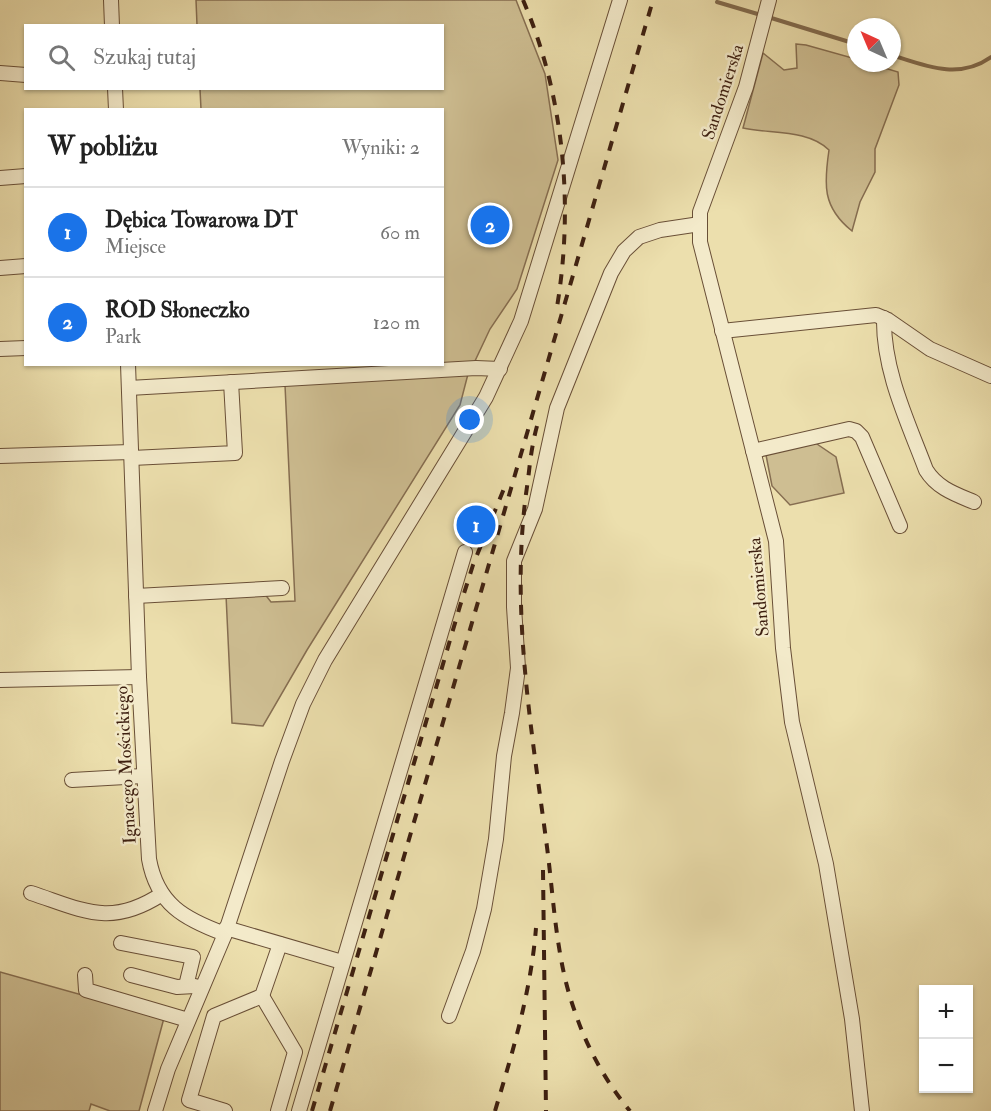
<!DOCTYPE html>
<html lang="pl">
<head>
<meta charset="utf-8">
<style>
	body { margin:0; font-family:"IM FELL Double Pica",serif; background:#f6f6f6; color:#222 }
	.controls { position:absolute; right:18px; bottom:18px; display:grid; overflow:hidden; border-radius:0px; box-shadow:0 2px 4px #0004 }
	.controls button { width:54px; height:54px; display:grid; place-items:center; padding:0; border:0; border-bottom:2px solid #e0e0e0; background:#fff; color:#222; font:30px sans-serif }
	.compass { position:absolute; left:847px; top:18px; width:54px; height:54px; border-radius:50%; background:#fff; box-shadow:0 2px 4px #0004; rotate:316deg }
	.you { position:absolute; left:470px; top:420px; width:21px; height:21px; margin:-15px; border:4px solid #fff; border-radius:50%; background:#1a73e8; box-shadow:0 0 0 9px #1a73e833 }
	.badge { display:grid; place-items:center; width:39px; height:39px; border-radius:50%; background:#1a73e8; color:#fff; font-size:20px; font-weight:700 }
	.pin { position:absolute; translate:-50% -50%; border:3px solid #fff; box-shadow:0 2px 6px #0006 }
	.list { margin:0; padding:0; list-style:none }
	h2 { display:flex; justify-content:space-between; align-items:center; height:78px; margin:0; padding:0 24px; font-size:26px }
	h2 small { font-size:20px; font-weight:400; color:#767676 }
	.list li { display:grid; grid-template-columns:39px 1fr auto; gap:18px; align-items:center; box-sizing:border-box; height:90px; padding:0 24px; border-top:2px solid #e0e0e0 }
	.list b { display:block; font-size:22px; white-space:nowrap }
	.list p { margin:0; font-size:20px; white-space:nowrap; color:#767676 }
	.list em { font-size:20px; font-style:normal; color:#767676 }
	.icon { flex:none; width:33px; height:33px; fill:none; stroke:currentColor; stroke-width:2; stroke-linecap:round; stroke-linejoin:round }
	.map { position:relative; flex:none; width:991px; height:1111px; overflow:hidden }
	.search { position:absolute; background:#fff; box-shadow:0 2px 4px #0004; left:24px; top:24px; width:420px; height:66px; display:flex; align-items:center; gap:15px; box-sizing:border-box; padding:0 21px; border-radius:0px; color:#767676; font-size:22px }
	.panel { position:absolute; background:#fff; box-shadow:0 2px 4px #0004; left:24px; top:108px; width:420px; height:258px; border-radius:0px }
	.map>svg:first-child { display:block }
</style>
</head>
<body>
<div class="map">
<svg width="991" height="1111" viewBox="0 0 991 1111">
	<rect width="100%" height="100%" fill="#ecdfad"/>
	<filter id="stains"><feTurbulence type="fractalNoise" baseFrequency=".00333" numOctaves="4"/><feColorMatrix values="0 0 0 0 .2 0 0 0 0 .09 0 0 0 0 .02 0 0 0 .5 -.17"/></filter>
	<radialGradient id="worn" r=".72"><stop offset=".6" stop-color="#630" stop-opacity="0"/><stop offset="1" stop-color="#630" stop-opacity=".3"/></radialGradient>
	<!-- green -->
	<g fill="#cebe92" stroke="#866e51" stroke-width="1.5">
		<path d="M 196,0 L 516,0 L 545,74 L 558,160 L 517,289 L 490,329 L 474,363 L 442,364 L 442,110 L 201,109 L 200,89 L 442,88 L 442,26 L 197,25 Z"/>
		<path d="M 796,44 L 806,45 L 856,59 L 856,63 L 868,63 L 898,72 L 899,85 L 875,149 L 875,172 L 860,202 L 852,231 C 822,207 824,184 829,150 C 808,129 770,134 743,128 L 763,53 L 784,70 L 797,68 Z"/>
		<path d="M 468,374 L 460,405 L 307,650 L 263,726 L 232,723 L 226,595 L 264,593 L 271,602 L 295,601 L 285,385 Z"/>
		<path d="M 814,442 L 836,457 L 844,493 L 790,505 L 772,486 L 766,455 Z"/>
		<path d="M 0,972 L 164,1018 L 139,1111 L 110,1111 L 91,1104 L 89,1111 L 0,1111 Z"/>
	</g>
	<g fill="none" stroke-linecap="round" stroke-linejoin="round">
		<!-- stream -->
		<g stroke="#826b4e" stroke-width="4">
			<path d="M 717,2 L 761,15"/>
			<path d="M 768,17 L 856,44"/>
			<path d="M 892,55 C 926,66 959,80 991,57"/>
		</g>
		<!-- minor casing -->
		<g stroke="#694f37" stroke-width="16">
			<g id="minor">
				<path d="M 111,0 L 112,26"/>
				<path d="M 769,0 L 746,87 L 700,212 L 700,242 L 776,541 L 783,648 L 792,722 L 826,864 L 852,1019 L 862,1111"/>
				<path d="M 0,73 L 26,75"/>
				<path d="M 115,88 L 116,110"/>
				<path d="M 0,178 L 26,176"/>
				<path d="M 0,268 L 26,266"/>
				<path d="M 884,318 C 883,371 908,422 926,470 C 937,488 955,494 974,502"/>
				<path d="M 722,331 L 876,315 L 888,320 L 930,349 L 991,376"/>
				<path d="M 0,349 L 26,348"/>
				<path d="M 128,364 L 139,677 L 149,859 C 157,904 184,919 225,934"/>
				<path d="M 129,388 L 476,368 L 500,369"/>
				<path d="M 753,451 L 849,429 L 856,431 L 862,437 L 900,526"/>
				<path d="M 0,456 L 131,452"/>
				<path d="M 132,458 L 235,453 L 231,382"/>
				<path d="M 136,596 L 282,588"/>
				<path d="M 0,680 L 139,677"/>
				<path d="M 72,780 L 143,776"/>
				<path d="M 31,893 C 83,910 110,928 162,894"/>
				<path d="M 226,928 L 342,962"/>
				<path d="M 121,943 L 193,957 L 186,986"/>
				<path d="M 85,975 L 86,990 L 188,1020"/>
				<path d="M 131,975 L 177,987 L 195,986"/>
				<path d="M 262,996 L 295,1052 L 278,1111"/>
				<path d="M 449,1016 L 473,951 L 484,909 L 496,839 L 504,756 L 512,713 L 518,668 L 514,607 L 514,561 L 535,509 L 557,408 L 611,273 L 624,251 L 639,237 L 660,230 L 700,224"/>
				<path d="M 155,1111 L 168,1069 L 225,934 L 282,761 L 303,704 L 325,660 L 350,619 L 486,397 L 521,321 L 620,0"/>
				<path d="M 225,1111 L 189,1100 L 214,1016 L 262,996 L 280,944"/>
				<path d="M 299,1111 L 465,552"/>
			</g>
		</g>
		<!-- minor -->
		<use href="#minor" stroke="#f3eaca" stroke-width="14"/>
		<!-- rail -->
		<g stroke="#3d1f10" stroke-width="4" stroke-dasharray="10 10" stroke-linecap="butt">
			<path d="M 523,0 C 564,95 574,205 557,307"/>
			<path d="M 537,426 C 532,444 530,462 528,480 C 509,602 531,725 547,847 C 554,901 556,960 575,1012 C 587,1048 606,1082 630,1111"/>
			<path d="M 543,870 L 546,1111"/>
			<path d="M 312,1111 L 460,606 L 473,565 L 505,486"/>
			<path d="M 330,1111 L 653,0"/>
			<path d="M 495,1111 C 513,1051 531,991 536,928"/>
		</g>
	</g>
	<g text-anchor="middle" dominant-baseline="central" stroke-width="5" stroke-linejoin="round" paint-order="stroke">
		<!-- street labels -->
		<g font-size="18" fill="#3d1f10" stroke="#f3eaca">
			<text transform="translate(723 92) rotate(-72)">Sandomierska</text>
			<text transform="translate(759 587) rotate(-95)">Sandomierska</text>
			<text transform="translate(126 765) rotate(-93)">Ignacego Mościckiego</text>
		</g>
	</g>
	<rect width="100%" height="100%" filter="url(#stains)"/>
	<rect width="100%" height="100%" fill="url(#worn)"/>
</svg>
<div class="controls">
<button>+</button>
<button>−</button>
</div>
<svg class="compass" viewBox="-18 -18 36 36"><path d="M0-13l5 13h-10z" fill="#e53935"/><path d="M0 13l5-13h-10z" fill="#767676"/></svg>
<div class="you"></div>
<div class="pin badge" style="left:476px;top:525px">1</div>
<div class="pin badge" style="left:490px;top:225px">2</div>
<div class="search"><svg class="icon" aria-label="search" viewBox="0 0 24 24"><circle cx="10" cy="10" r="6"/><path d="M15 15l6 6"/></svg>Szukaj tutaj</div>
<section class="panel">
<h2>W pobliżu<small>Wyniki: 2</small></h2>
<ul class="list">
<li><span class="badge">1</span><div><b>Dębica Towarowa DT</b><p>Miejsce</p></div><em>60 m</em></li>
<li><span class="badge">2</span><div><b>ROD Słoneczko</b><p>Park</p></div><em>120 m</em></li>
</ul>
</section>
</div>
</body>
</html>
